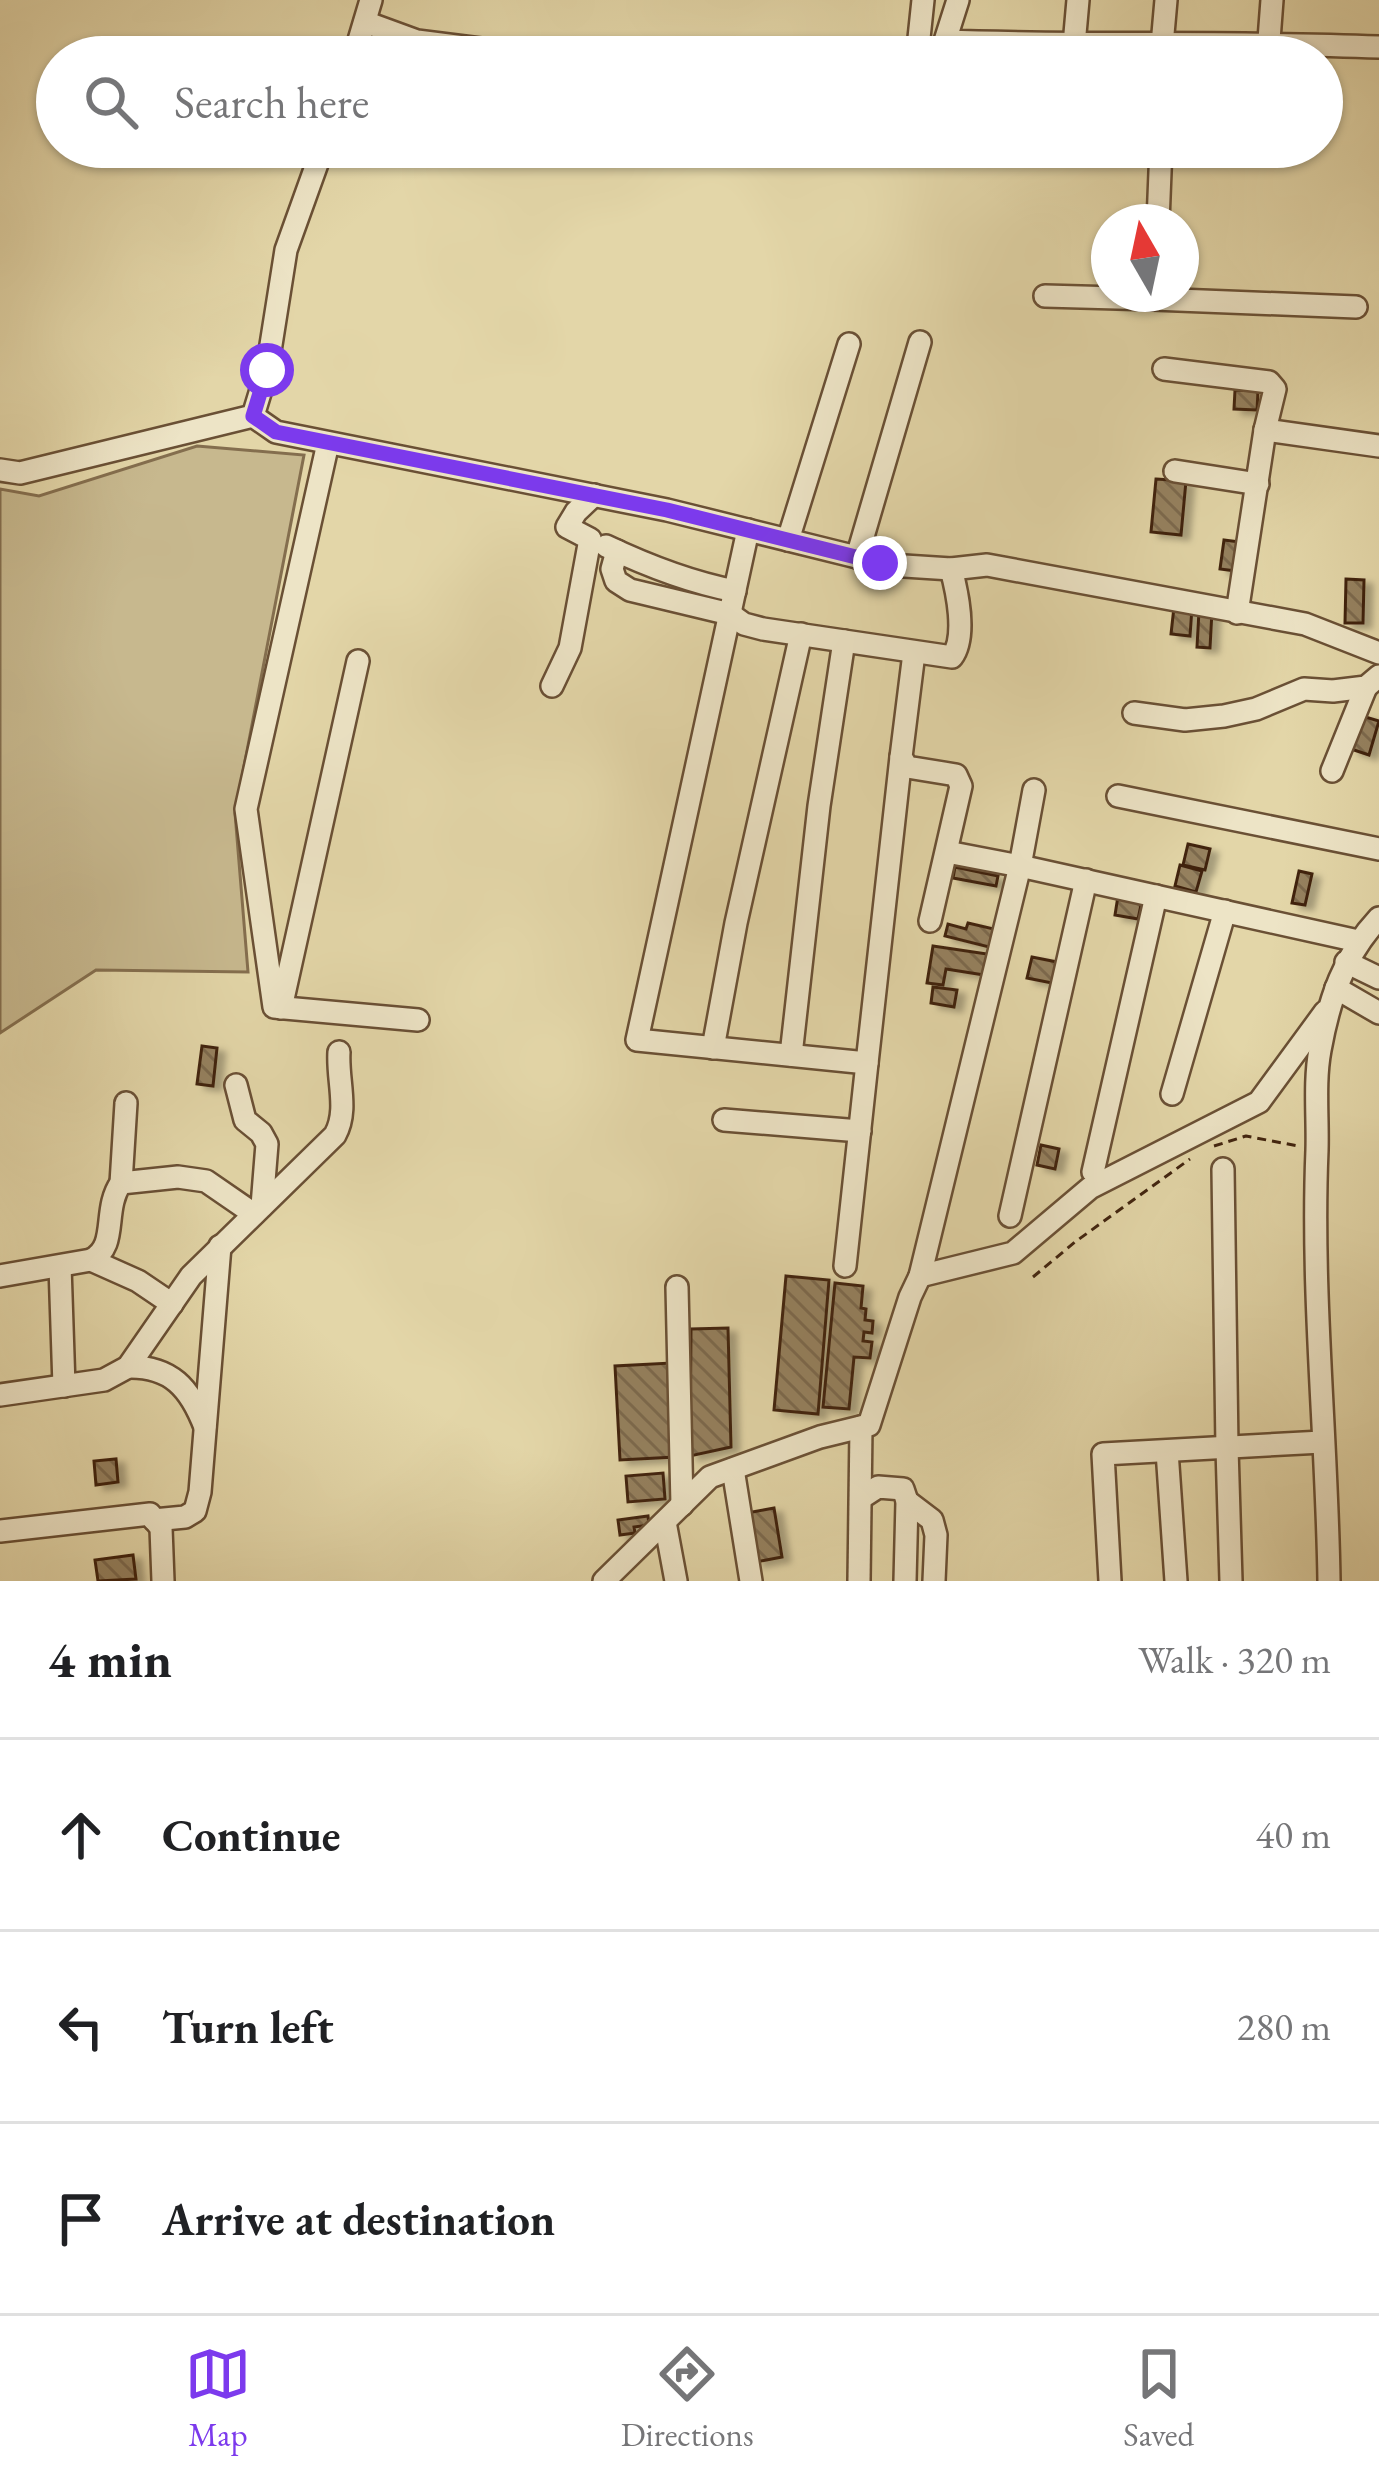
<!DOCTYPE html>
<html lang="en">
<head>
<meta charset="utf-8">
<style>
	body { margin:0; font-family:"EB Garamond",serif; background:#f2f2f2; color:#202124 }
	.compass { position:absolute; left:1091px; top:204px; width:108px; height:108px; border-radius:50%; background:#fff; box-shadow:0 3px 9px #0004; rotate:351deg }
	.stop { position:absolute; width:36px; height:36px; margin:-27px; border:9px solid #7c3aed; border-radius:50%; background:#fff }
	.stop.end { background:#7c3aed; border-color:#fff; box-shadow:0 3px 12px #0008 }
	.list { margin:0; padding:0; list-style:none }
	h2 { display:flex; justify-content:space-between; align-items:center; height:156px; margin:0; padding:0 48px; font-size:51px }
	h2 small { font-size:39px; font-weight:400; color:#757577 }
	.list li { display:grid; grid-template-columns:78px 1fr auto; gap:36px; align-items:center; box-sizing:border-box; height:192px; padding:0 48px; border-top:3px solid #e0e0e0 }
	.list b { display:block; font-size:45px; white-space:nowrap }
	.list em { font-size:39px; font-style:normal; color:#757577 }
	.icon { flex:none; width:66px; height:66px; fill:none; stroke:currentColor; stroke-width:2; stroke-linecap:round; stroke-linejoin:round }
	.map { position:relative; flex:none; width:1379px; height:1581px; overflow:hidden }
	.search { position:absolute; background:#fff; box-shadow:0 3px 9px #0004; left:36px; right:36px; top:36px; height:132px; display:flex; align-items:center; gap:30px; box-sizing:border-box; padding:0 42px; border-radius:66px; color:#757577; font-size:45px }
	.sheet { height:732px; background:#fff }
	nav { display:flex; justify-content:space-around; align-items:center; box-sizing:border-box; height:168px; border-top:3px solid #e0e0e0; background:#fff; font-size:33px; color:#757577 }
	nav a { display:grid; justify-items:center; gap:6px }
	nav .on { color:#7c3aed }
	.map>svg:first-child { display:block }
</style>
</head>
<body>
<div class="map">
<svg width="1379" height="1581" viewBox="0 0 1379 1581">
	<defs>
		<pattern id="building-back-hatch" width="6" height="6" patternUnits="userSpaceOnUse" patternTransform="scale(3)"><rect width="6" height="6" fill="#95815f"/><path d="M-1 5l2 2M0 0l6 6M5-1l2 2" fill="none" stroke="#7b694d"/></pattern>
		<filter id="shadow"><feDropShadow dx="8" dy="4.5" stdDeviation="3" flood-color="#0004"/></filter>
	</defs>
	<rect width="100%" height="100%" fill="#e3d6a8"/>
	<filter id="stains"><feTurbulence type="fractalNoise" baseFrequency=".00167" numOctaves="4"/><feColorMatrix values="0 0 0 0 .2 0 0 0 0 .09 0 0 0 0 .02 0 0 0 .5 -.17"/></filter>
	<radialGradient id="worn" r=".72"><stop offset=".6" stop-color="#630" stop-opacity="0"/><stop offset="1" stop-color="#630" stop-opacity=".3"/></radialGradient>
	<!-- grass -->
	<path fill="#c7b88e" stroke="#846e4e" stroke-width="3" d="M 197,446 L 304,455 L 235,813 L 248,972 L 96,970 L 0,1033 L 0,489 L 39,496 Z"/>
	<!-- building -->
	<g fill="url(#building-back-hatch)" stroke="#41240f" stroke-width="3" filter="url(#shadow)">
		<path d="M 1235,390 L 1258,391 L 1257,410 L 1234,409 Z"/>
		<path d="M 1156,479 L 1186,481 L 1181,535 L 1151,532 Z"/>
		<path d="M 1224,540 L 1240,542 L 1236,571 L 1220,569 Z"/>
		<path d="M 1346,579 L 1364,580 L 1363,623 L 1345,623 Z"/>
		<path d="M 1174,607 L 1192,608 L 1190,636 L 1171,634 Z"/>
		<path d="M 1199,611 L 1212,611 L 1210,648 L 1197,647 Z"/>
		<path d="M 1362,716 L 1379,721 L 1369,755 L 1351,749 Z"/>
		<path d="M 1188,844 L 1210,849 L 1205,870 L 1183,865 Z"/>
		<path d="M 1180,865 L 1202,871 L 1196,892 L 1175,886 Z"/>
		<path d="M 955,867 L 998,876 L 996,886 L 953,878 Z"/>
		<path d="M 1299,871 L 1312,874 L 1305,905 L 1292,903 Z"/>
		<path d="M 1118,896 L 1142,900 L 1138,919 L 1115,915 Z"/>
		<path d="M 968,923 L 994,929 L 989,947 L 945,936 L 948,924 L 966,929 Z"/>
		<path d="M 933,946 L 987,954 L 984,975 L 946,969 L 943,985 L 927,983 Z"/>
		<path d="M 1032,957 L 1057,962 L 1052,983 L 1027,978 Z"/>
		<path d="M 933,987 L 957,990 L 954,1007 L 931,1003 Z"/>
		<path d="M 202,1046 L 217,1048 L 213,1086 L 197,1084 Z"/>
		<path d="M 1041,1145 L 1059,1149 L 1055,1169 L 1037,1165 Z"/>
		<path d="M 786,1276 L 829,1280 L 818,1414 L 774,1410 Z"/>
		<path d="M 835,1283 L 863,1286 L 861,1308 L 866,1309 L 865,1320 L 873,1321 L 872,1333 L 864,1332 L 863,1341 L 872,1342 L 870,1358 L 854,1357 L 849,1409 L 823,1407 Z"/>
		<path d="M 728,1328 L 731,1447 L 690,1456 L 691,1329 Z"/>
		<path d="M 671,1363 L 675,1457 L 620,1460 L 615,1366 Z"/>
		<path d="M 116,1459 L 118,1482 L 96,1485 L 94,1461 Z"/>
		<path d="M 663,1473 L 665,1499 L 628,1502 L 626,1476 Z"/>
		<path d="M 774,1508 L 782,1557 L 756,1562 L 747,1513 Z"/>
		<path d="M 648,1516 L 649,1525 L 634,1527 L 635,1533 L 620,1535 L 618,1520 Z"/>
		<path d="M 133,1555 L 136,1579 L 98,1581 L 95,1560 Z"/>
	</g>
	<g fill="none" stroke-linecap="round" stroke-linejoin="round">
		<!-- minor casing -->
		<g stroke="#6a5035" stroke-width="26">
			<g id="minor">
				<path d="M 958,0 L 945,41 C 1089,46 1234,41 1379,47"/>
				<path d="M 365,22 L 417,41 L 544,57"/>
				<path d="M 1074,45 L 1078,0"/>
				<path d="M 1162,45 L 1166,0"/>
				<path d="M 1268,53 L 1272,0"/>
				<path d="M 354,57 L 371,0"/>
				<path d="M 917,57 L 923,0"/>
				<path d="M 1158,222 L 1161,147"/>
				<path d="M 1045,296 L 1153,299 L 1154,294"/>
				<path d="M 1153,299 L 1356,307"/>
				<path d="M 1164,369 L 1269,382 L 1275,389 L 1265,430 L 1237,613"/>
				<path d="M 253,416 L 276,432 L 667,510 L 889,565 L 951,569 L 987,565 L 1305,624 L 1379,653"/>
				<path d="M 1265,430 L 1379,446"/>
				<path d="M 328,443 L 246,809 L 274,1007 L 418,1020"/>
				<path d="M 0,470 L 20,473 L 253,416 L 267,370 L 286,250 L 323,147"/>
				<path d="M 1175,471 L 1258,484"/>
				<path d="M 748,530 L 637,1040 L 867,1063 L 901,757"/>
				<path d="M 788,540 L 849,344"/>
				<path d="M 606,546 C 648,566 689,582 735,591"/>
				<path d="M 617,551 L 612,569 L 616,581 L 630,590 L 730,614 L 744,624 L 763,629 L 952,657 C 967,637 957,591 951,569"/>
				<path d="M 857,557 L 920,342"/>
				<path d="M 914,653 L 901,757 L 907,767 L 956,775 L 961,786 L 930,921"/>
				<path d="M 552,686 L 570,648 L 590,539 L 567,527 L 576,512 L 594,495"/>
				<path d="M 1134,713 L 1185,720 L 1224,716 L 1256,709 L 1304,689 L 1333,691 L 1366,687 L 1379,676"/>
				<path d="M 1332,771 L 1366,687"/>
				<path d="M 1118,796 L 1379,849"/>
				<path d="M 947,852 L 1020,866 L 1358,941"/>
				<path d="M 1346,962 L 1379,978"/>
				<path d="M 1336,988 L 1379,1013"/>
				<path d="M 281,1008 L 358,661"/>
				<path d="M 713,1048 L 736,923 L 801,634"/>
				<path d="M 791,1055 L 819,806 L 844,641"/>
				<path d="M 236,1085 L 245,1120 L 261,1133 L 267,1144 L 262,1206"/>
				<path d="M 1172,1094 L 1225,911"/>
				<path d="M 724,1120 L 860,1131"/>
				<path d="M 1223,1169 L 1227,1448 L 1231,1581"/>
				<path d="M 1093,1172 L 1156,896"/>
				<path d="M 121,1183 L 126,1103"/>
				<path d="M 1010,1216 L 1086,880"/>
				<path d="M 91,1260 L 138,1281 L 172,1304"/>
				<path d="M 60,1266 L 64,1386"/>
				<path d="M 845,1266 L 867,1063"/>
				<path d="M 0,1276 L 91,1260 C 119,1246 102,1210 121,1183 L 178,1177 L 206,1181 L 254,1214"/>
				<path d="M 920,1276 L 1013,1253 L 1090,1188 L 1259,1102 L 1325,1012"/>
				<path d="M 677,1287 L 682,1505"/>
				<path d="M 128,1367 C 171,1366 190,1388 205,1427"/>
				<path d="M 0,1395 L 104,1380 L 128,1367 L 191,1276 L 335,1135 C 349,1110 337,1080 339,1052"/>
				<path d="M 1167,1451 L 1176,1581"/>
				<path d="M 733,1469 L 751,1581"/>
				<path d="M 861,1498 L 878,1487 L 903,1489 L 907,1501 L 905,1581"/>
				<path d="M 907,1501 L 932,1520 L 936,1535 L 934,1581"/>
				<path d="M 154,1520 L 185,1517 L 195,1511 L 200,1492 L 220,1246"/>
				<path d="M 665,1522 L 676,1581"/>
				<path d="M 0,1531 L 150,1514 L 161,1528 L 163,1581"/>
				<path d="M 604,1581 L 710,1477 L 820,1437 L 869,1425 L 910,1297 L 920,1276 L 1020,866 L 1034,790"/>
				<path d="M 859,1581 L 861,1427"/>
				<path d="M 1110,1581 L 1103,1454 L 1322,1442"/>
				<path d="M 1329,1581 C 1327,1437 1311,1294 1317,1150 C 1318,1118 1314,1082 1320,1050 C 1329,1000 1344,955 1379,918"/>
			</g>
		</g>
		<!-- path -->
		<g stroke="#41240f" stroke-width="3" stroke-dasharray="9 6" stroke-linecap="butt">
			<path d="M 1214,1146 L 1246,1136 L 1298,1146"/>
			<path d="M 1033,1277 L 1075,1242 L 1190,1159"/>
		</g>
		<!-- minor -->
		<use href="#minor" stroke="#ede4c6" stroke-width="21"/>
	</g>
	<g fill="none" stroke-linecap="round" stroke-linejoin="round">
		<!-- route -->
		<path stroke="#7c3aed" stroke-width="15" d="M 267,370 L 253,416 L 276,432 L 667,510 L 880,563"/>
	</g>
	<rect width="100%" height="100%" filter="url(#stains)"/>
	<rect width="100%" height="100%" fill="url(#worn)"/>
</svg>
<svg class="compass" viewBox="-18 -18 36 36"><path d="M0-13l5 13h-10z" fill="#e53935"/><path d="M0 13l5-13h-10z" fill="#757577"/></svg>
<div class="stop" style="left:267px;top:370px"></div>
<div class="stop end" style="left:880px;top:563px"></div>
<div class="search"><svg class="icon" aria-label="search" viewBox="0 0 24 24"><circle cx="10" cy="10" r="6"/><path d="M15 15l6 6"/></svg>Search here</div>
</div>
<section class="sheet">
<h2>4 min<small>Walk · 320 m</small></h2>
<ul class="list">
<li><svg class="icon" aria-label="ahead" viewBox="0 0 24 24"><path d="M12 20V5M6 11l6-6 6 6"/></svg><div><b>Continue</b></div><em>40 m</em></li>
<li><svg class="icon" aria-label="left" viewBox="0 0 24 24"><path d="M17 20v-9H6M10 6l-5 5 5 5"/></svg><div><b>Turn left</b></div><em>280 m</em></li>
<li><svg class="icon" aria-label="arrive" viewBox="0 0 24 24"><path d="M6 21V4h12l-3 4 3 4H6"/></svg><div><b>Arrive at destination</b></div></li>
</ul>
</section>
<nav>
<a class="on"><svg class="icon" aria-label="map" viewBox="0 0 24 24"><path d="M3 6l6-2 6 2 6-2v14l-6 2-6-2-6 2zM9 4v14M15 6v14"/></svg>Map</a>
<a><svg class="icon" aria-label="directions" viewBox="0 0 24 24"><path d="M12 3l9 9-9 9-9-9zM9 14v-3h6M13 9l2 2-2 2"/></svg>Directions</a>
<a><svg class="icon" aria-label="saved" viewBox="0 0 24 24"><path d="M7 4h10v16l-5-4-5 4z"/></svg>Saved</a>
</nav>
</body>
</html>
